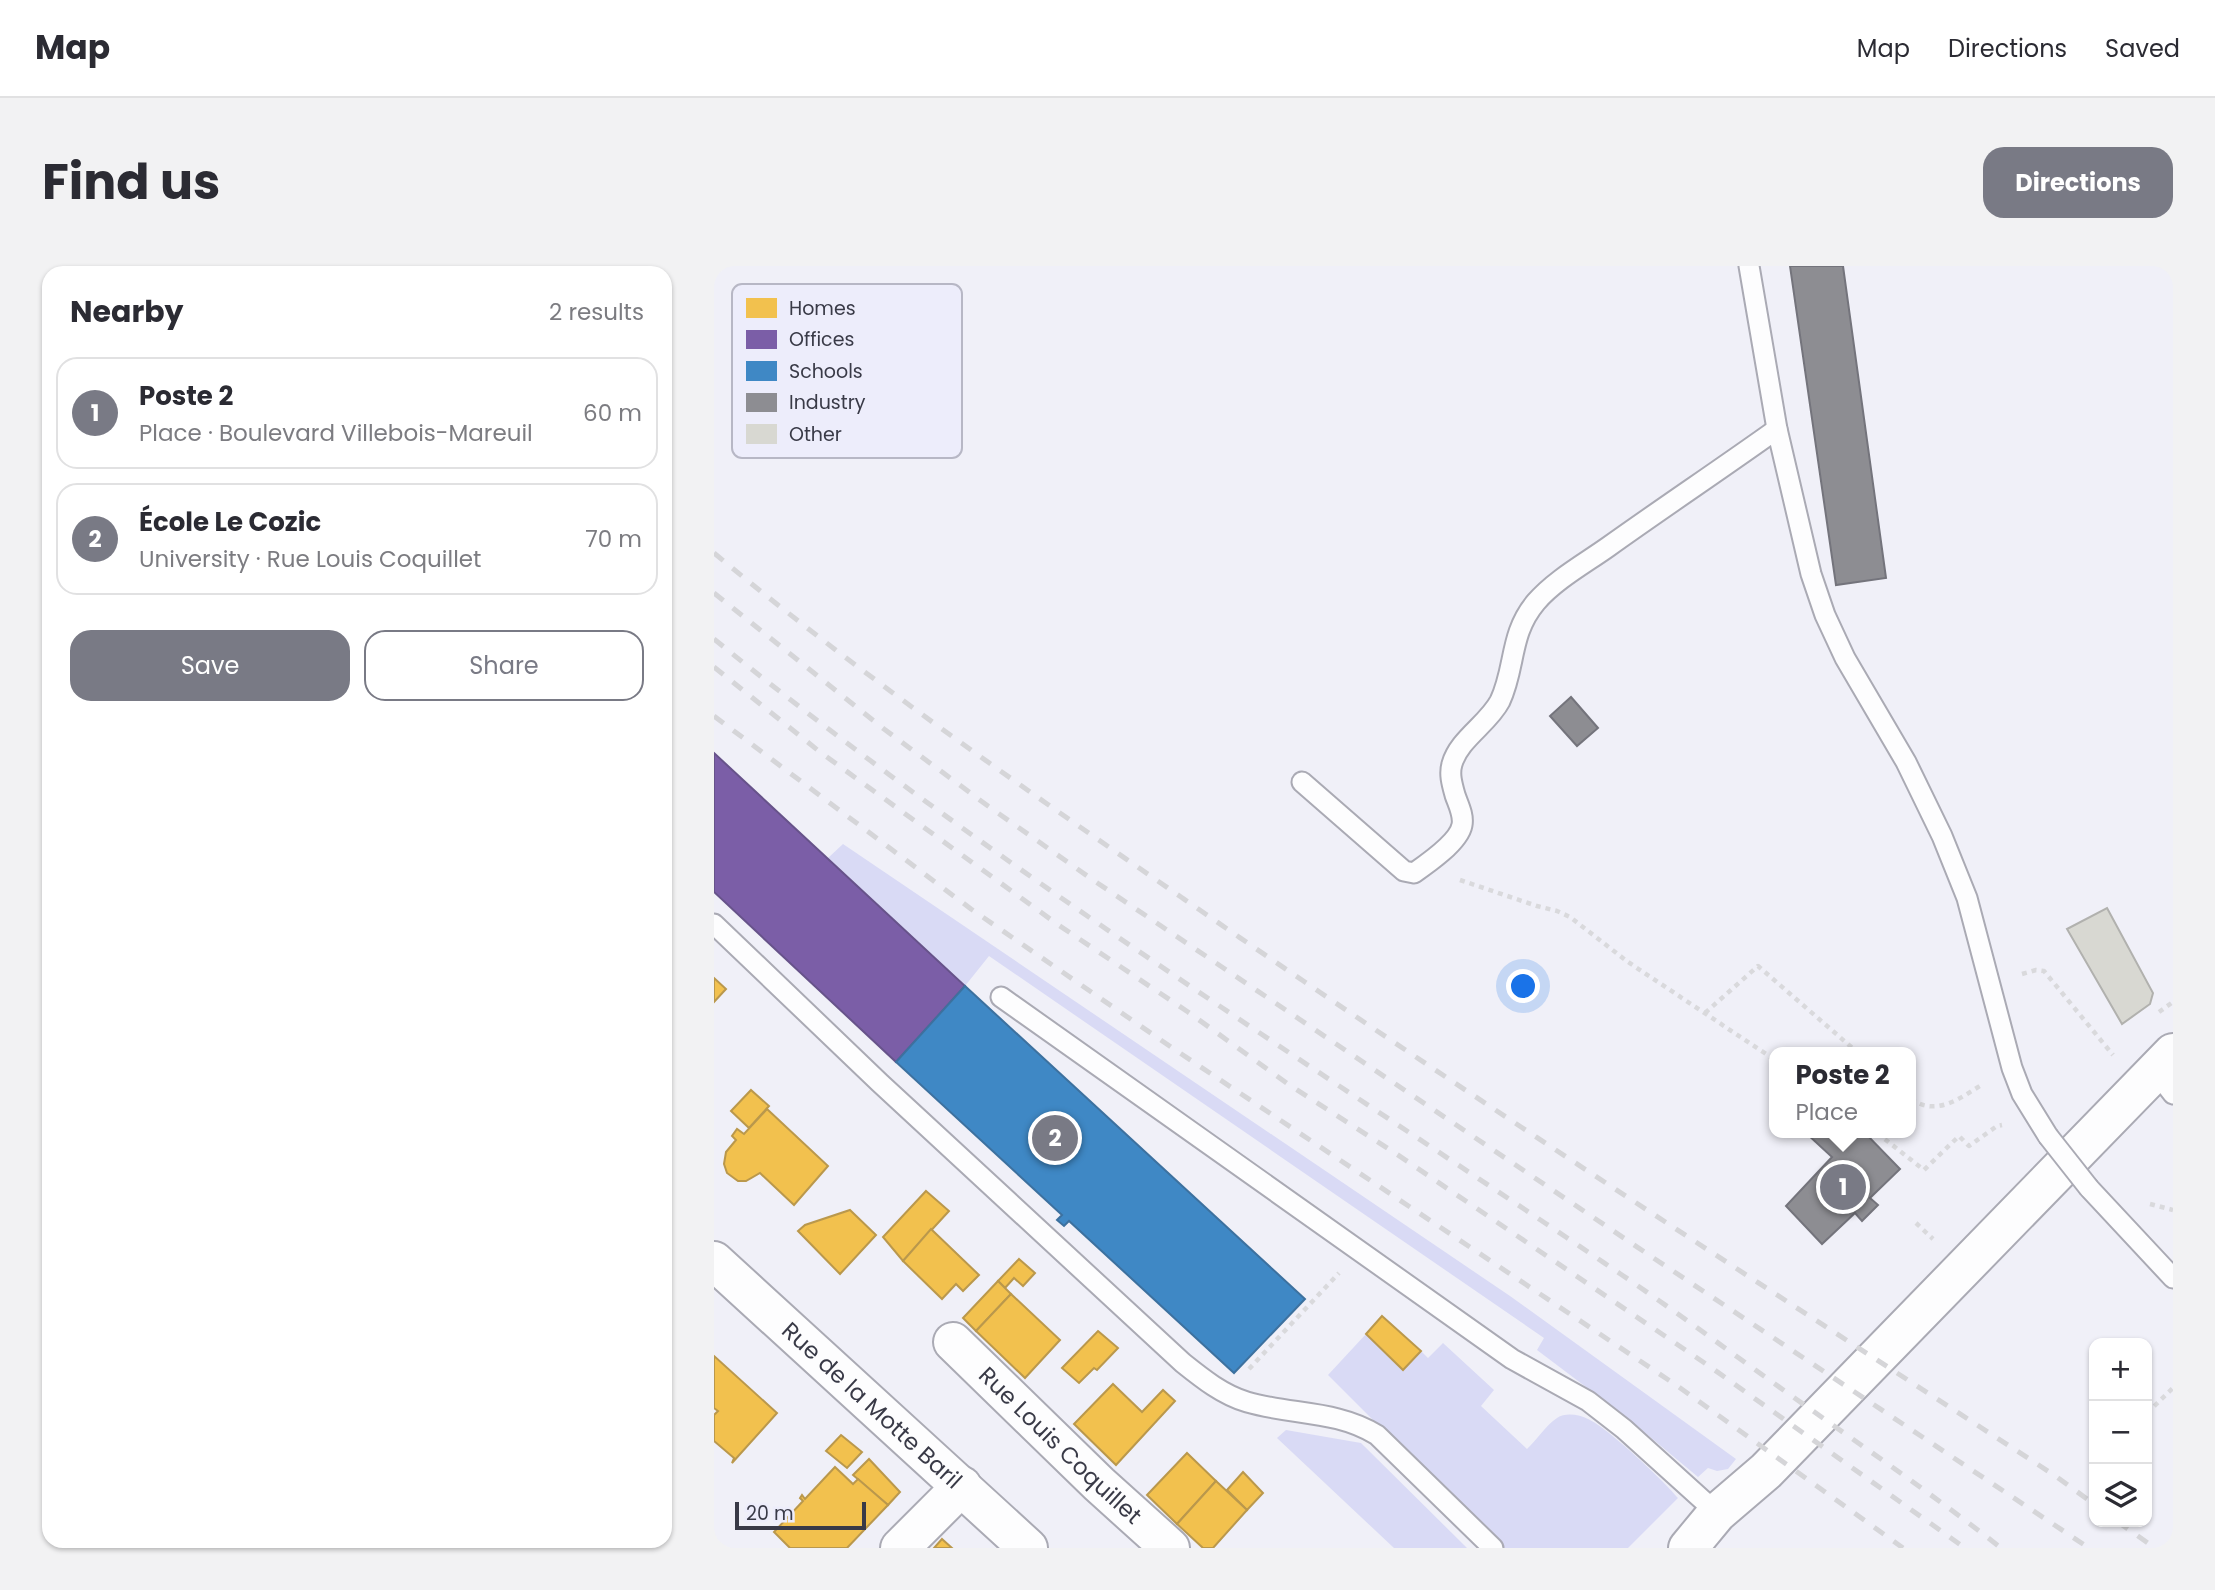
<!DOCTYPE html>
<html lang="en">
<head>
<meta charset="utf-8">
<style>
	body { margin:0; font-family:Poppins,sans-serif; background:#f2f2f3; color:#2b2b33 }
	.controls { position:absolute; right:21px; bottom:21px; display:grid; overflow:hidden; border-radius:14px; box-shadow:0 2px 5px #0004 }
	.controls button { width:63px; height:63px; display:grid; place-items:center; padding:0; border:0; border-bottom:2px solid #e1e1e2; background:#fff; color:#2b2b33; font:35px sans-serif }
	.scale { position:absolute; left:21px; bottom:18px; width:131px; box-sizing:border-box; padding-left:7px; border:4px solid #393a47; border-top:0; font-size:19px; line-height:24px; white-space:nowrap; color:#393a47; -webkit-text-stroke:5px #ededfb; paint-order:stroke }
	.you { position:absolute; left:810px; top:721px; width:24px; height:24px; margin:-18px; border:5px solid #fff; border-radius:50%; background:#1a73e8; box-shadow:0 0 0 10px #1a73e833 }
	.badge { display:grid; place-items:center; width:46px; height:46px; border-radius:50%; background:#797a85; color:#fff; font-size:23px; font-weight:700 }
	.pin { position:absolute; translate:-50% -50%; border:4px solid #fff; box-shadow:0 2px 7px #0006 }
	.popup { position:absolute; left:1055px; top:781px; width:147px; height:91px; box-sizing:border-box; display:grid; place-content:center; border-radius:14px; background:#fff; filter:drop-shadow(0 2px 5px #0005); font-size:23px; white-space:nowrap; color:#7c7c81 }
	.popup b { font-size:26px; color:#2b2b33 }
	.popup::after { content:''; position:absolute; left:50%; top:100%; margin-left:-14px; border:14px solid transparent; border-top-color:#fff }
	.list { margin:0; padding:0; list-style:none }
	h2 { display:flex; justify-content:space-between; align-items:center; height:91px; margin:0; padding:0 28px; font-size:30px }
	h2 small { font-size:23px; font-weight:400; color:#7c7c81 }
	.list li { display:grid; grid-template-columns:46px 1fr auto; gap:21px; align-items:center; box-sizing:border-box; height:112px; margin:0 14px 14px; padding:0 14px; border:2px solid #e1e1e2; border-radius:21px }
	.list b { display:block; font-size:26px; white-space:nowrap }
	.list p { margin:0; font-size:23px; white-space:nowrap; color:#7c7c81 }
	.list em { font-size:23px; font-style:normal; color:#7c7c81 }
	.actions { display:flex; gap:14px; padding:21px 28px }
	.actions a { flex:1; padding:16px 0; border:2px solid #797a85; border-radius:21px; text-align:center; font-size:24px; color:#797a85 }
	.actions .main { background:#797a85; color:#fff }
	.icon { flex:none; width:38px; height:38px; fill:none; stroke:currentColor; stroke-width:2; stroke-linecap:round; stroke-linejoin:round }
	.map { position:relative; flex:none; width:1459px; height:1282px; overflow:hidden; border-radius:21px }
	header { display:flex; align-items:center; gap:42px; box-sizing:border-box; height:98px; padding:0 35px; background:#fff; border-bottom:2px solid #e1e1e2 }
	header strong { font-size:33px }
	nav { display:flex; gap:38px; margin-inline-start:auto; font-size:24px }
	.intro { display:flex; align-items:center; justify-content:space-between; box-sizing:border-box; height:168px; padding:0 42px }
	h1 { margin:0; font-size:49px }
	.button { padding:18px 32px; border-radius:21px; background:#797a85; color:#fff; font-size:24px; font-weight:700 }
	main { display:flex; gap:42px; padding:0 42px }
	aside { flex:1; background:#fff; border-radius:21px; box-shadow:0 2px 5px #0004 }
	.map>svg:first-child { display:block }
</style>
</head>
<body>
<header>
<strong>Map</strong>
<nav><a>Map</a><a>Directions</a><a>Saved</a></nav>
</header>
<div class="intro"><h1>Find us</h1><a class="button">Directions</a></div>
<main>
<aside>
<h2>Nearby<small>2 results</small></h2>
<ul class="list">
<li><span class="badge">1</span><div><b>Poste 2</b><p>Place · Boulevard Villebois-Mareuil</p></div><em>60 m</em></li>
<li><span class="badge">2</span><div><b>École Le Cozic</b><p>University · Rue Louis Coquillet</p></div><em>70 m</em></li>
</ul>
<div class="actions"><a class="main">Save</a><a>Share</a></div>
</aside>
<div class="map">
<svg width="1459" height="1282" viewBox="0 0 1459 1282">
	<rect width="100%" height="100%" fill="#f0f0f8"/>
	<!-- green -->
	<g fill="#d9daf5">
		<path d="M 129,578 L 796,1030 L 1022,1193 L 1014,1203 L 1003,1205 L 994,1202 L 984,1211 L 917,1155 L 823,1084 L 830,1072 L 275,690 L 251,720 L 114,592 Z"/>
		<path d="M 652,1068 L 689,1104 L 707,1085 L 714,1092 L 729,1077 L 780,1124 L 767,1140 L 813,1183 C 823,1174 832,1159 843,1152 C 852,1146 866,1149 874,1153 C 894,1162 949,1214 964,1232 L 914,1282 L 787,1282 L 614,1109 Z"/>
		<path d="M 572,1164 L 647,1177 L 753,1282 L 680,1282 L 563,1172 Z"/>
	</g>
	<!-- homes -->
	<g fill="#f2c14e" stroke="#ba984c" stroke-width="2">
		<path d="M 0,712 L 12,723 L 0,736 Z"/>
		<path d="M 37,824 L 55,840 L 35,862 L 17,845 Z"/>
		<path d="M 53,843 L 114,900 L 80,939 L 46,907 L 32,915 L 24,915 L 13,907 L 10,898 L 12,886 L 22,874 L 18,870 L 23,863 L 30,868 Z"/>
		<path d="M 212,925 L 235,945 L 189,995 L 169,971 Z"/>
		<path d="M 136,944 L 162,969 L 126,1008 L 84,965 L 91,959 Z"/>
		<path d="M 217,963 L 265,1009 L 249,1025 L 242,1018 L 228,1033 L 189,995 Z"/>
		<path d="M 305,993 L 321,1007 L 309,1020 L 300,1012 L 291,1022 L 284,1015 Z"/>
		<path d="M 284,1015 L 297,1028 L 262,1065 L 249,1052 Z"/>
		<path d="M 297,1028 L 346,1074 L 311,1112 L 262,1065 Z"/>
		<path d="M 668,1050 L 707,1085 L 689,1104 L 652,1068 Z"/>
		<path d="M 384,1065 L 404,1082 L 383,1104 L 380,1102 L 365,1117 L 348,1102 Z"/>
		<path d="M 0,1090 L 63,1147 L 18,1197 L 20,1192 L 0,1175 L 0,1149 L 4,1145 L 0,1142 Z"/>
		<path d="M 399,1118 L 428,1146 L 449,1124 L 461,1135 L 402,1199 L 360,1158 Z"/>
		<path d="M 127,1169 L 148,1186 L 133,1202 L 112,1185 Z"/>
		<path d="M 473,1187 L 502,1215 L 463,1258 L 433,1229 Z"/>
		<path d="M 155,1193 L 186,1226 L 174,1239 L 139,1209 Z"/>
		<path d="M 121,1201 L 139,1218 L 144,1213 L 174,1239 L 133,1282 L 76,1282 L 60,1266 L 89,1235 L 86,1232 L 88,1229 L 91,1233 Z"/>
		<path d="M 529,1206 L 549,1227 L 533,1244 L 513,1224 Z"/>
		<path d="M 502,1215 L 533,1244 L 499,1282 L 489,1282 L 463,1258 Z"/>
		<path d="M 228,1273 L 238,1282 L 220,1282 Z"/>
	</g>
	<!-- offices -->
	<path fill="#7b5ea7" stroke="#67538a" stroke-width="2" d="M 0,487 L 251,720 L 182,796 L 0,626 Z"/>
	<!-- schools -->
	<path fill="#3f88c5" stroke="#3d719f" stroke-width="2" d="M 251,720 L 591,1033 L 520,1107 L 355,955 L 350,960 L 343,954 L 348,949 L 182,796 Z"/>
	<!-- industry -->
	<g fill="#8d8d92" stroke="#74747c" stroke-width="2">
		<path d="M 1076,0 L 1129,0 L 1172,312 L 1122,319 Z"/>
		<path d="M 857,431 L 884,462 L 863,480 L 836,450 Z"/>
		<path d="M 1092,867 L 1121,867 L 1132,877 L 1143,867 L 1151,867 L 1186,903 L 1156,932 L 1164,939 L 1148,955 L 1141,947 L 1108,978 L 1072,940 L 1118,891 Z"/>
	</g>
	<!-- building -->
	<path fill="#d8d8d2" stroke="#b1b1ae" stroke-width="2" d="M 1393,642 L 1439,727 L 1436,738 L 1408,758 L 1353,663 Z"/>
	<g fill="none" stroke-linecap="round" stroke-linejoin="round">
		<!-- lane casing -->
		<g stroke="#aaaab4" stroke-width="23">
			<g id="lane">
				<path d="M 1035,0 L 1063,163 L 1097,308 L 1111,349 L 1131,392 L 1192,496 L 1228,570 L 1253,632 L 1298,802 L 1308,828 L 1334,870"/>
				<path d="M 588,516 L 690,605 L 700,607 C 713,598 745,576 748,559 C 750,549 744,538 741,529 C 738,518 735,508 738,498 C 745,473 774,458 786,435 C 802,401 795,368 822,336 C 841,314 870,298 894,281 C 950,241 1007,203 1063,163"/>
				<path d="M 0,658 L 166,817 L 469,1097 C 489,1113 509,1129 533,1136 C 577,1149 623,1144 663,1169 L 779,1282"/>
				<path d="M 287,731 L 798,1093 L 874,1135 L 910,1163 L 1003,1247"/>
				<path d="M 1442,806 L 1459,828"/>
				<path d="M 1375,922 L 1459,1012"/>
			</g>
		</g>
		<!-- street casing -->
		<g stroke="#aaaab4" stroke-width="42">
			<g id="street">
				<path id="s1" d="M 0,995 L 314,1282"/>
				<path id="s2" d="M 239,1076 L 385,1218 L 456,1282"/>
				<path d="M 186,1282 L 248,1220"/>
			</g>
		</g>
		<!-- secondary casing -->
		<g stroke="#aaaab4" stroke-width="42">
			<path id="secondary" d="M 974,1282 L 1003,1247 L 1052,1205 L 1459,787"/>
		</g>
		<!-- path -->
		<g stroke="#d9d9dc" stroke-width="4.5" stroke-dasharray="5 5" stroke-linecap="butt">
			<path d="M 746,614 L 823,640 L 843,645 L 856,651 L 914,696 L 1061,794"/>
			<path d="M 1308,708 L 1322,704 L 1330,705 L 1399,789"/>
			<path d="M 1445,746 L 1459,736"/>
			<path d="M 991,747 L 1044,700 L 1143,786"/>
			<path d="M 1197,833 C 1223,851 1246,832 1269,818"/>
			<path d="M 1163,867 L 1210,904 L 1245,870 L 1255,880 L 1283,860 L 1288,859"/>
			<path d="M 1436,938 L 1459,944"/>
			<path d="M 1202,957 L 1219,973"/>
			<path d="M 535,1103 L 625,1007"/>
			<path d="M 1433,1147 L 1459,1122"/>
		</g>
		<!-- lane -->
		<use href="#lane" stroke="#fdfdfe" stroke-width="19"/>
		<!-- street -->
		<use href="#street" stroke="#fdfdfe" stroke-width="38"/>
		<!-- secondary -->
		<use href="#secondary" stroke="#fdfdfe" stroke-width="38"/>
		<!-- rail -->
		<g stroke="#d5d5d8" stroke-width="5" stroke-dasharray="12 12" stroke-linecap="butt">
			<path d="M 0,287 C 149,411 308,521 467,631 C 754,830 1048,1019 1340,1209 L 1380,1238"/>
			<path d="M 0,327 L 170,463 L 274,540 L 379,614 L 938,991 L 1375,1282"/>
			<path d="M 0,373 C 287,606 602,801 908,1009 C 967,1049 1024,1092 1082,1133 C 1151,1182 1221,1230 1287,1282"/>
			<path d="M 0,401 L 106,486 L 343,658 L 474,746 L 574,818 L 681,887 L 995,1100 L 1251,1282"/>
			<path d="M 0,450 L 257,643 L 457,781 L 962,1119 L 1189,1282"/>
			<path d="M 1404,1256 L 1441,1282"/>
		</g>
		<!-- lane-bridge casing -->
		<g stroke="#aaaab4" stroke-width="23" stroke-linecap="butt">
			<path id="lane-bridge" d="M 1334,870 L 1375,922"/>
		</g>
		<!-- lane-bridge -->
		<use href="#lane-bridge" stroke="#fdfdfe" stroke-width="19"/>
	</g>
	<g text-anchor="middle" dominant-baseline="central" stroke-width="7" stroke-linejoin="round" paint-order="stroke">
		<!-- street labels -->
		<g font-size="23" fill="#393a47" stroke="#ededfb">
			<text stroke="none"><textPath href="#s1" startOffset="214">Rue de la Motte Baril</textPath></text>
			<text stroke="none"><textPath href="#s2" startOffset="149">Rue Louis Coquillet</textPath></text>
		</g>
	</g>
	<!-- legend -->
	<rect x="18" y="18" width="230" height="174" rx="10" fill="#ededfb" stroke="#b7b7c5" stroke-width="2"/>
	<rect x="32" y="32" width="31" height="20" fill="#f2c14e"/>
	<rect x="32" y="64" width="31" height="19" fill="#7b5ea7"/>
	<rect x="32" y="95" width="31" height="20" fill="#3f88c5"/>
	<rect x="32" y="127" width="31" height="19" fill="#8d8d92"/>
	<rect x="32" y="158" width="31" height="20" fill="#d8d8d2"/>
	<g font-size="19" fill="#393a47">
		<text x="75" y="49">Homes</text>
		<text x="75" y="80">Offices</text>
		<text x="75" y="112">Schools</text>
		<text x="75" y="143">Industry</text>
		<text x="75" y="175">Other</text>
	</g>
</svg>
<div class="controls">
<button>+</button>
<button>−</button>
<button><svg class="icon" aria-label="layers" viewBox="0 0 24 24"><path d="M12 4l9 5-9 5-9-5zM3 14l9 5 9-5"/></svg></button>
</div>
<div class="scale">20 m</div>
<div class="you"></div>
<div class="pin badge" style="left:1129px;top:921px">1</div>
<div class="popup"><b>Poste 2</b>Place</div>
<div class="pin badge" style="left:341px;top:872px">2</div>
</div>
</main>
</body>
</html>
